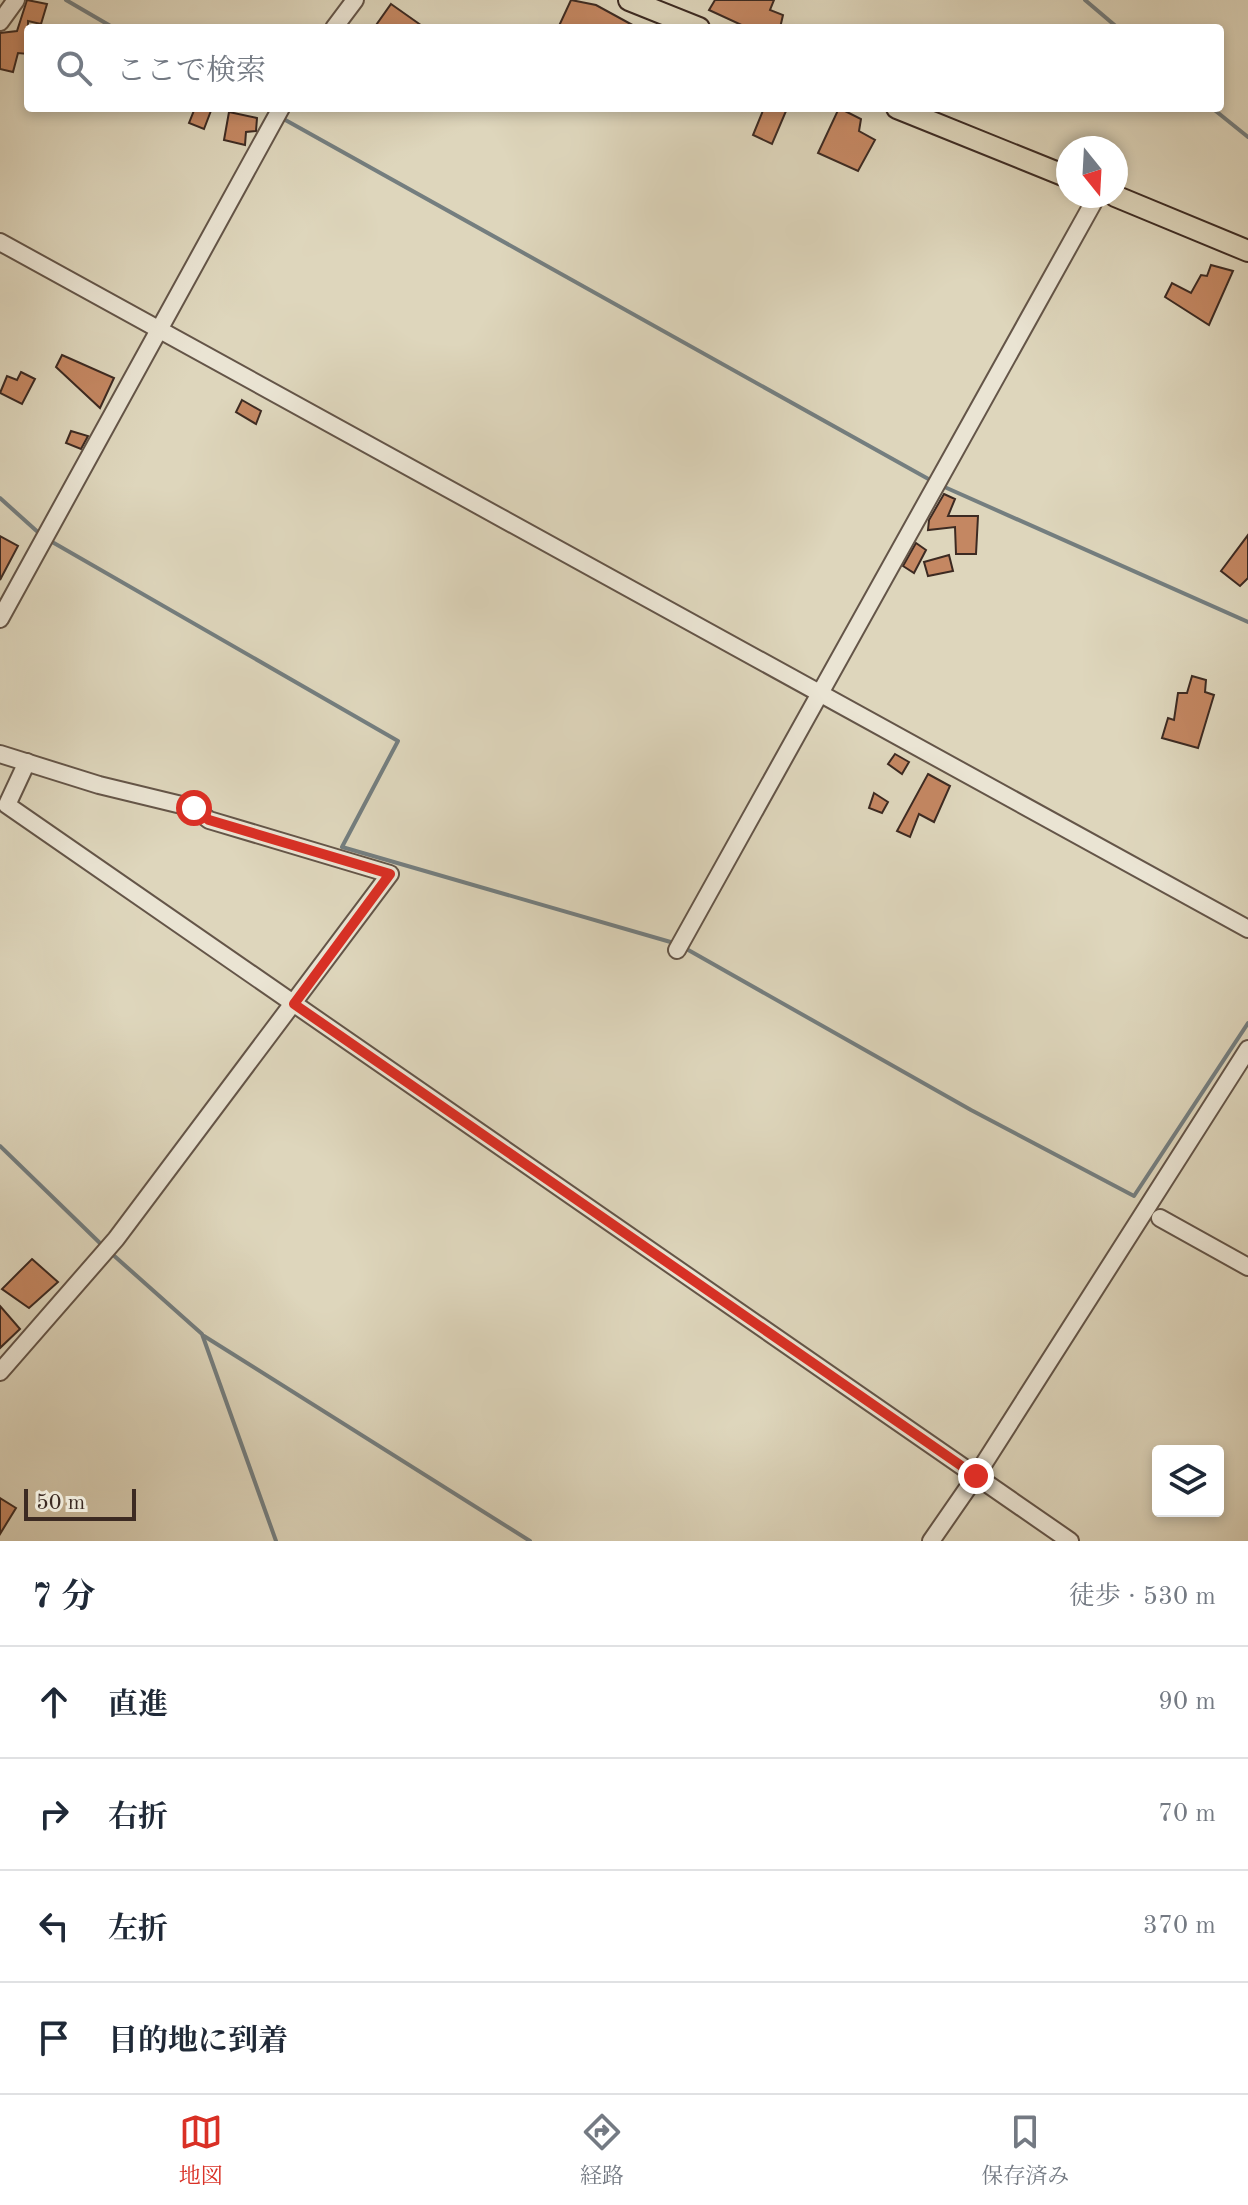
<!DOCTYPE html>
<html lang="ja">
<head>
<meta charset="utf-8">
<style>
	body { margin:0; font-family:"Old Standard TT","Noto Serif JP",serif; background:#f6f6f7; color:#1f2937 }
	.controls { position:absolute; right:24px; bottom:24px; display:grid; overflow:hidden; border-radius:8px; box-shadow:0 4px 12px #0003 }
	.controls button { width:72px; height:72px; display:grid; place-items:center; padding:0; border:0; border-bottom:2px solid #e0e1e3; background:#fff; color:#1f2937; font:40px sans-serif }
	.compass { position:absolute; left:1056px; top:136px; width:72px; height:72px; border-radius:50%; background:#fff; box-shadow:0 4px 12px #0003; rotate:162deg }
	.scale { position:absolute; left:24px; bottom:20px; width:112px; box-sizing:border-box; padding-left:8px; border:4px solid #3c2a22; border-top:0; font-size:22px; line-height:28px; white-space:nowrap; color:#3c2a22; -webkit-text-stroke:6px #eae4d3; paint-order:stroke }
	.stop { position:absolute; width:24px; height:24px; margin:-18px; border:6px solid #d93025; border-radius:50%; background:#fff }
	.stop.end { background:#d93025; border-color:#fff; box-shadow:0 2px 8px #0008 }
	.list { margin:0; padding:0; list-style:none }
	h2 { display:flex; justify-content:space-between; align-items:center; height:104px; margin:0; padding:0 32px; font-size:34px }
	h2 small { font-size:26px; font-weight:400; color:#747a83 }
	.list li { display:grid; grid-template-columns:52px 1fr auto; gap:24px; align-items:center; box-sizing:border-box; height:112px; padding:0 32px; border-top:2px solid #e0e1e3 }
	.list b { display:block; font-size:30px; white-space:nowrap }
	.list em { font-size:26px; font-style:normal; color:#747a83 }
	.icon { flex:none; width:44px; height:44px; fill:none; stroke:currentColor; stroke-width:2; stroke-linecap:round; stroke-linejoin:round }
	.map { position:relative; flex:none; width:1248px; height:1541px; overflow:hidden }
	.search { position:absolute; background:#fff; box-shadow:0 4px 12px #0003; left:24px; right:24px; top:24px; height:88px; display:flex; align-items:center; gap:20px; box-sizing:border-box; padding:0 28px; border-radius:8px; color:#747a83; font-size:30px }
	.sheet { height:552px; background:#fff }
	nav { display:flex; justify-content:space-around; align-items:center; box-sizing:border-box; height:112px; border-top:2px solid #e0e1e3; background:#fff; font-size:22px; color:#747a83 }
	nav a { display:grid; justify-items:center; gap:4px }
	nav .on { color:#d93025 }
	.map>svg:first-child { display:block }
</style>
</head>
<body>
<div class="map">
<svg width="1248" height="1541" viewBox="0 0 1248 1541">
	<rect width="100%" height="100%" fill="#ded6bc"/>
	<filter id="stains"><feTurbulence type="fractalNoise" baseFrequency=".0025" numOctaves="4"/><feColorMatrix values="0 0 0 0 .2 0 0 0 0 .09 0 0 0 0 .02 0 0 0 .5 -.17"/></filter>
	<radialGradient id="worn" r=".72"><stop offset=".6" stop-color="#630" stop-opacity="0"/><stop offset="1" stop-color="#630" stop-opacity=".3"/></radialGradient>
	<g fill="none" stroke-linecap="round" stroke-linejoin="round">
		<!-- stream -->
		<g stroke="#747e7f" stroke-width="4">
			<path d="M 66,0 L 114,28"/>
			<path d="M 1085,0 L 1118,28"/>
			<path d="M 1212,108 L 1248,137"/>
			<path d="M 280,117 L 932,481"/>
			<path d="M 940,485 L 1248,622"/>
			<path d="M 0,498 L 40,534"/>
			<path d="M 47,539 L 398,741 L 342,847 L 674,943"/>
			<path d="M 683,947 L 971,1110 L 1134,1196 L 1248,1023"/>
			<path d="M 0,1146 L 104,1247"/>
			<path d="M 111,1253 L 202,1334 L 276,1541"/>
			<path d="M 204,1336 L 530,1541"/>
		</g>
	</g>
	<!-- building -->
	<g fill="#c48762" stroke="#3c2a22" stroke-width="2">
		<path d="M 27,0 L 47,4 L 41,24 L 28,21 L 28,54 L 18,53 L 13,72 L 0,69 L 0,33 L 17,31 Z"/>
		<path d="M 571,0 L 596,5 L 638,28 L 558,28 Z"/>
		<path d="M 715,0 L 774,0 L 770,10 L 783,15 L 780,28 L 748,28 L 709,10 Z"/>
		<path d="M 391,4 L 425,28 L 374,28 Z"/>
		<path d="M 195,108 L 212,108 L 204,129 L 189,123 Z"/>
		<path d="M 764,108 L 786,111 L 772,144 L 753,135 Z"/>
		<path d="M 839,108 L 861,119 L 859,131 L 875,140 L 858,171 L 818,153 Z"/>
		<path d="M 229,112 L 257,118 L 256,131 L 246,132 L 245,145 L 224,140 Z"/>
		<path d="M 1211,265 L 1233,271 L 1209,325 L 1165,297 L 1172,283 L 1191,293 L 1201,275 L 1207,276 Z"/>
		<path d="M 62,355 L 114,378 L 100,408 L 56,367 Z"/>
		<path d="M 21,372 L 35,379 L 22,404 L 0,393 L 7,376 L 17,380 Z"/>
		<path d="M 242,400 L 261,411 L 256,424 L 236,412 Z"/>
		<path d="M 71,431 L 88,436 L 81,449 L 66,443 Z"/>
		<path d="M 944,494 L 955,499 L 948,516 L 978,516 L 976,554 L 956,554 L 955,527 L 928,530 L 929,520 Z"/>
		<path d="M 1248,535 L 1248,578 L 1240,586 L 1221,571 Z"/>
		<path d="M 0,536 L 18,546 L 0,580 Z"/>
		<path d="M 916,543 L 926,550 L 914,573 L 903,566 Z"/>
		<path d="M 949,555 L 953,571 L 928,576 L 924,562 Z"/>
		<path d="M 1192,676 L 1206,680 L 1205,692 L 1214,695 L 1198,748 L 1162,738 L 1168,718 L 1174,720 L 1178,693 L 1187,693 Z"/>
		<path d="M 895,754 L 909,762 L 902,774 L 888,764 Z"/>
		<path d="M 928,774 L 950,786 L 934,822 L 919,814 L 910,837 L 897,831 Z"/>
		<path d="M 874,793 L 888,802 L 882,813 L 869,808 Z"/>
		<path d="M 32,1259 L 58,1282 L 29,1308 L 2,1289 Z"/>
		<path d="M 0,1306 L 20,1329 L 0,1348 Z"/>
		<path d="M 0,1498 L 16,1508 L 0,1534 Z"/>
	</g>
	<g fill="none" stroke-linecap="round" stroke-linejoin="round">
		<!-- minor casing -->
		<g stroke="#645548" stroke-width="20">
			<g id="minor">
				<path d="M 0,22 L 16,0"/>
				<path d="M 334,28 L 355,0"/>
				<path d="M 0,242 L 1248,929"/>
				<path d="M 0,619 L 281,108"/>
				<path d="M 0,754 L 99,785 L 194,808 L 209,820 L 390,874 L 116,1239 L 0,1372"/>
				<path d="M 27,762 L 7,805 L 1070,1541"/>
				<path d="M 677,950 L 1097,196"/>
				<path d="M 1160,1218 L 1248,1267"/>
				<path d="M 931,1541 L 976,1476 L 1248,1049"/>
			</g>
		</g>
		<!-- major casing -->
		<g stroke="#3c2a22" stroke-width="24">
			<g id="major">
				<path d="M 629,0 L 699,28"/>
				<path d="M 897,108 L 1068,177"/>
				<path d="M 1115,196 L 1248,251"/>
			</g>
		</g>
		<!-- minor -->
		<use href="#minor" stroke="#eae4d3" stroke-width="16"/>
		<!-- major -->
		<use href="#major" stroke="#ded6bc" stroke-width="20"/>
	</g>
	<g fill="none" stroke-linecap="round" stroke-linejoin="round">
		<!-- route -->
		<path stroke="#d93025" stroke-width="10" d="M 194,808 L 209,820 L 390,874 L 294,1004 L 976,1476"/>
	</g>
	<rect width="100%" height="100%" filter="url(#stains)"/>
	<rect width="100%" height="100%" fill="url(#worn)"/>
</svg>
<div class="controls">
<button><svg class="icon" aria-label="layers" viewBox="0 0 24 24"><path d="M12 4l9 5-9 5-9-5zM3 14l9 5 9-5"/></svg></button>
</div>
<svg class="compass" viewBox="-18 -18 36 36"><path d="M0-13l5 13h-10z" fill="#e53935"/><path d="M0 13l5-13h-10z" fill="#747a83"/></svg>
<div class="scale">50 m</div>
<div class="stop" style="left:194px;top:808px"></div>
<div class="stop end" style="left:976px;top:1476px"></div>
<div class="search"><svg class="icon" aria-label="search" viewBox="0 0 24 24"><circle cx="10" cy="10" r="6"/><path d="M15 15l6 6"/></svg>ここで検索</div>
</div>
<section class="sheet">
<h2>7 分<small>徒歩 · 530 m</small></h2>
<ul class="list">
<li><svg class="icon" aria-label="ahead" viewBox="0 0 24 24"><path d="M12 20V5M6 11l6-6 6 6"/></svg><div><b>直進</b></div><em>90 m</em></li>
<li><svg class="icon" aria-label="right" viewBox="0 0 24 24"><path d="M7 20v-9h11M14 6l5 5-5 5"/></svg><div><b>右折</b></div><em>70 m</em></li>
<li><svg class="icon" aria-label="left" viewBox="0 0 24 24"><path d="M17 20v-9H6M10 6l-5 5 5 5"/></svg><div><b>左折</b></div><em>370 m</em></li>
<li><svg class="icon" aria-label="arrive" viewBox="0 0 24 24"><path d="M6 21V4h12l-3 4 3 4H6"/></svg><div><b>目的地に到着</b></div></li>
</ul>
</section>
<nav>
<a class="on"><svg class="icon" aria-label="map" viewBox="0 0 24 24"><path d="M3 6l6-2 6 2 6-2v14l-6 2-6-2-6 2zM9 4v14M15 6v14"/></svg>地図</a>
<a><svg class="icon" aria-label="directions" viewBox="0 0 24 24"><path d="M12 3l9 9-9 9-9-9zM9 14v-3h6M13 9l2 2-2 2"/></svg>経路</a>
<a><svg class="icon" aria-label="saved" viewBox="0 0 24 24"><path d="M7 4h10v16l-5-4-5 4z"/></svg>保存済み</a>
</nav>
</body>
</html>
